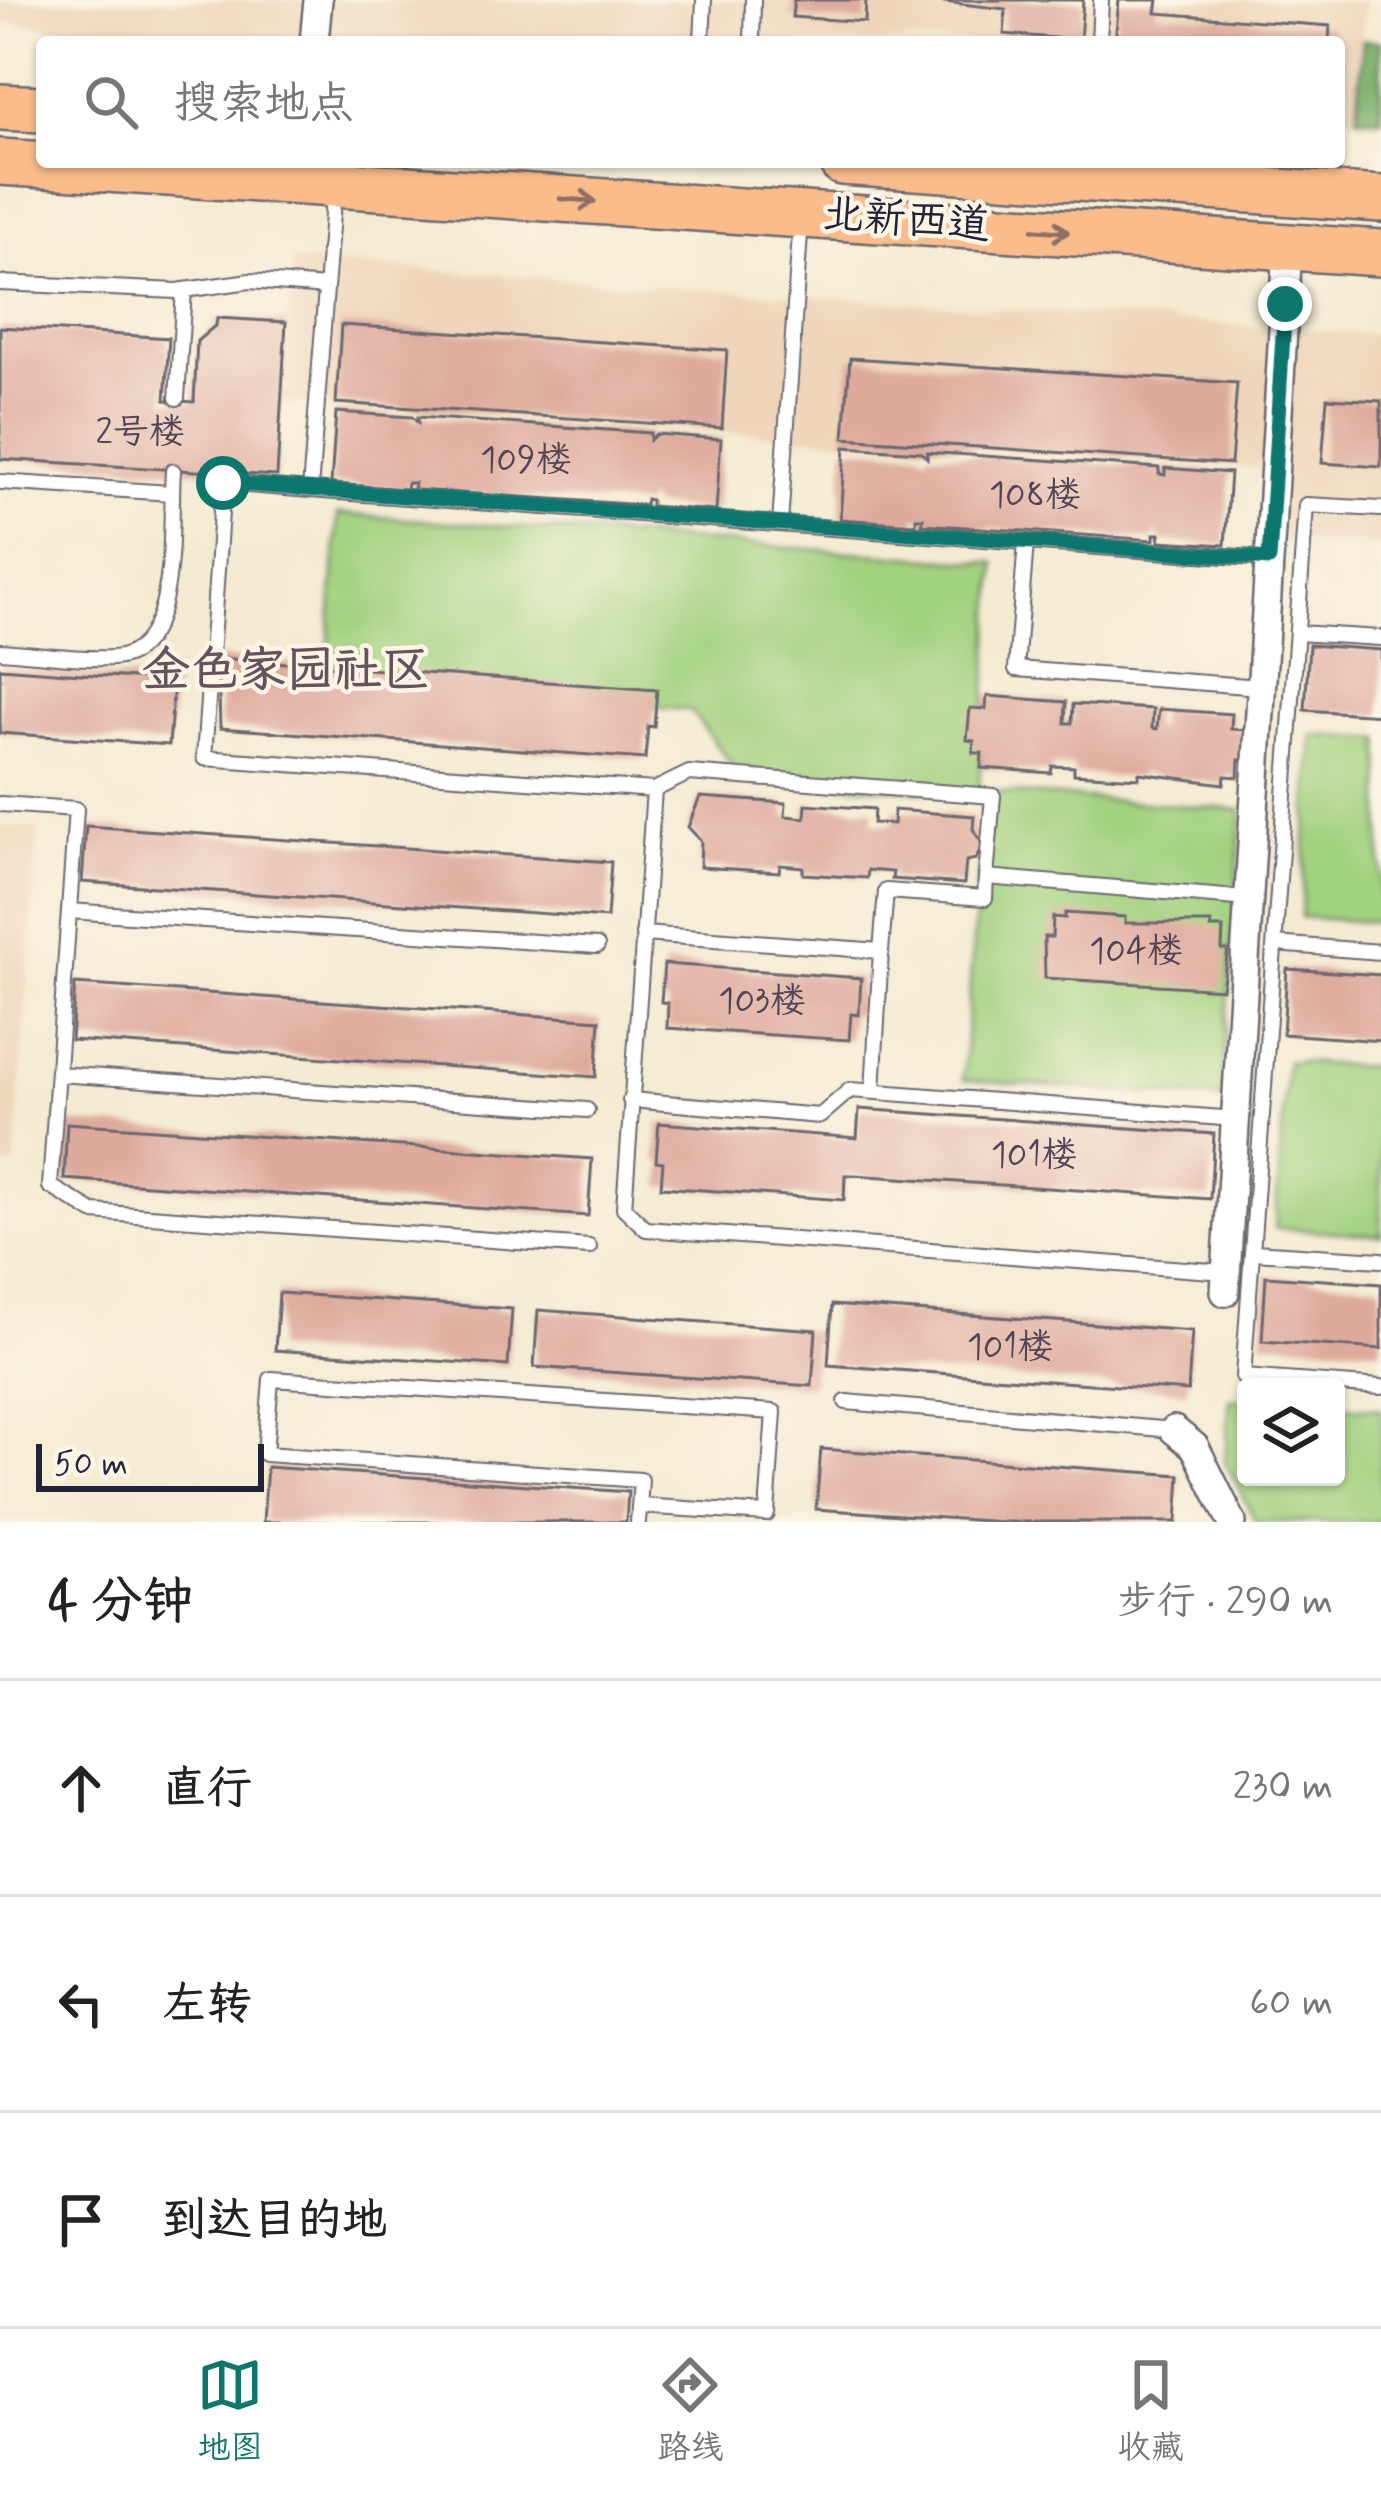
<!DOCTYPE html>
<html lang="zh">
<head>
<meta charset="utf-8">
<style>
	body { margin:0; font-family:Mynerve,"LXGW WenKai TC",sans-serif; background:#f6f6f6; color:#222 }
	.controls { position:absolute; right:36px; bottom:36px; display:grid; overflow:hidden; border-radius:12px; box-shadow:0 3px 9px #0004 }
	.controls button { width:108px; height:108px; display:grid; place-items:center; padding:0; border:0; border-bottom:3px solid #e0e0e0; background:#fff; color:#222; font:60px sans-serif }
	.scale { position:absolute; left:36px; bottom:30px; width:228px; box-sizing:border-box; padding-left:12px; border:6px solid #22223b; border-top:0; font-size:33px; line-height:42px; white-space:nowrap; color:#22223b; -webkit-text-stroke:9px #fcf5e5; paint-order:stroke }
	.stop { position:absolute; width:36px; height:36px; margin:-27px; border:9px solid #0f766e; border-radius:50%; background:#fff }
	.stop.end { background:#0f766e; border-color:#fff; box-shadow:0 3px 12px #0008 }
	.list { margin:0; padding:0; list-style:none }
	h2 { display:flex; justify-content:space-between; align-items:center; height:156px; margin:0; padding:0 48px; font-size:51px }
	h2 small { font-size:39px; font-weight:400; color:#767676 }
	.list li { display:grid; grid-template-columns:78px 1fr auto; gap:36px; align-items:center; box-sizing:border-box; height:216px; padding:0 48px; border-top:3px solid #e0e0e0 }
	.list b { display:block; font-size:45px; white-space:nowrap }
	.list em { font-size:39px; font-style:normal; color:#767676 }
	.icon { flex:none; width:66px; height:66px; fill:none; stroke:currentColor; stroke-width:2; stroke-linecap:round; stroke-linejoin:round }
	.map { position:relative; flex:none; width:1381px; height:1522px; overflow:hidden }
	.search { position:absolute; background:#fff; box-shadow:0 3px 9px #0004; left:36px; right:36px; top:36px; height:132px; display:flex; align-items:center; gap:30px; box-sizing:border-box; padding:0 42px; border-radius:12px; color:#767676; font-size:45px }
	.sheet { height:804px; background:#fff }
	nav { display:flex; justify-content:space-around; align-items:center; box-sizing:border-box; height:168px; border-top:3px solid #e0e0e0; background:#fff; font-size:33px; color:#767676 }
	nav a { display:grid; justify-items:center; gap:6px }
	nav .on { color:#0f766e }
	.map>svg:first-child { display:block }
</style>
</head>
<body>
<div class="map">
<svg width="1381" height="1522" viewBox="0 0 1381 1522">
	<rect width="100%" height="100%" fill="#fcf5e5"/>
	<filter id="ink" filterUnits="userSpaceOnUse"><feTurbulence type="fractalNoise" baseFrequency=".00833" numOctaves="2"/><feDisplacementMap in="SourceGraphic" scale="24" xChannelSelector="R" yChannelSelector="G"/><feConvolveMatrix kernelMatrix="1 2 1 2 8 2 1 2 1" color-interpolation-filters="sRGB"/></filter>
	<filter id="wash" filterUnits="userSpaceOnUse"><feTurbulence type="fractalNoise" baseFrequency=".004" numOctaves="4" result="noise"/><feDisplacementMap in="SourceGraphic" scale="48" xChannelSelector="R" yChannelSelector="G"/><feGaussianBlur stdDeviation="2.7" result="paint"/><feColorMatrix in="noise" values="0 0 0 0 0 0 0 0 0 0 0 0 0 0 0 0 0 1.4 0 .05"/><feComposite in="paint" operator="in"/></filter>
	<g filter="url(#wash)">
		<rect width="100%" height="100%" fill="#f4ebd2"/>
		<!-- built -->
		<g fill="#efd6bb">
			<path d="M 0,0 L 1365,0 L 1357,117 L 1339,116 L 1339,42 L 261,42 L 0,23 Z"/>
			<path d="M 292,261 L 1381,335 L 1381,546 L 1281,539 L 1284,469 L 284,403 Z"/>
			<path d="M 0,825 L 38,827 L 15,1166 L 0,1165 Z"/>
		</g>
		<!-- green -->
		<g fill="#a2d17f" stroke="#627a5d" stroke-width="3">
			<path d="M 338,514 L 996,563 L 978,795 L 741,777 L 690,710 L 326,683 Z"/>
			<path d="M 1313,735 L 1381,739 L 1381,923 L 1301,917 Z"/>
			<path d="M 984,791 L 1242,810 L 1221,1099 L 963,1080 Z"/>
			<path d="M 1287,1061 L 1381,1068 L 1381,1235 L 1275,1228 Z"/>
			<path d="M 1230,1399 L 1246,1400 L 1246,1477 L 1336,1477 L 1336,1406 L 1381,1409 L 1381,1522 L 1256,1522 L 1225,1462 Z"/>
		</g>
		<!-- forest -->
		<path fill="#81b36e" stroke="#526a54" stroke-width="3" d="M 1363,40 L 1381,41 L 1381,119 L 1357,117 Z"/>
		<g id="blocks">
			<!-- building -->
			<g fill="#deaa9d">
				<path d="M 794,0 L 866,0 L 865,22 L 792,17 Z"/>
				<path d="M 926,0 L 1083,0 L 1080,40 L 1004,34 L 1006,9 Z"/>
				<path d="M 1119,0 L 1158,0 L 1156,13 L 1330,26 L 1329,42 L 1115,42 Z"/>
				<path d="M 217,318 L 286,322 L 277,476 L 0,459 L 0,327 L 169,338 L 165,400 L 194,402 L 197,341 L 216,325 Z"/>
				<path d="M 341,325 L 727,350 L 722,428 L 336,403 Z"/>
				<path d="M 850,358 L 1237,383 L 1231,464 L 844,438 Z"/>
				<path d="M 1327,398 L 1381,401 L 1381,467 L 1322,463 Z"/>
				<path d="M 336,412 L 412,417 L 418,423 L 418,417 L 650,433 L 650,440 L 656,434 L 721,439 L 716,511 L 651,506 L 651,500 L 646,499 L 645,505 L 413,490 L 414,483 L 407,483 L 406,489 L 331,484 Z"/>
				<path d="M 845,447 L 921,452 L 927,458 L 927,452 L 1159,468 L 1159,474 L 1165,475 L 1165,468 L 1230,473 L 1225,545 L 1159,541 L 1160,534 L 1154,534 L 1154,540 L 922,524 L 923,518 L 916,518 L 916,524 L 840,519 Z"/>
				<path d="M 1309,645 L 1381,650 L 1381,715 L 1305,710 Z"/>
				<path d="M 218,658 L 657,690 L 654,727 L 648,726 L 645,759 L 220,728 Z"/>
				<path d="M 0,668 L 174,681 L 169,745 L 0,733 Z"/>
				<path d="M 987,696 L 1066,702 L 1065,723 L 1072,723 L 1073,704 L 1153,709 L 1152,728 L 1157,729 L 1159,709 L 1232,714 L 1231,729 L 1247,730 L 1245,761 L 1239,760 L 1238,777 L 1225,776 L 1224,784 L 1139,773 L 1139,778 L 1074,774 L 1074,767 L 1052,766 L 1051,773 L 981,768 L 982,753 L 973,753 L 974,741 L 967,740 L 970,708 L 986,709 Z"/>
				<path d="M 700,797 L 786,803 L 785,816 L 805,818 L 806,804 L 874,809 L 873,823 L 893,824 L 894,810 L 974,816 L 973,829 L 983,845 L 976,859 L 966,861 L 964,884 L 892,879 L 893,872 L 868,870 L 867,878 L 803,874 L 803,867 L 780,865 L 779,872 L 700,867 L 701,841 L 688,827 Z"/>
				<path d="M 86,826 L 611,862 L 607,918 L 82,882 Z"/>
				<path d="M 1065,913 L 1125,917 L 1125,923 L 1211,923 L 1211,928 L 1223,928 L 1222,950 L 1228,950 L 1222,989 L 1045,978 L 1044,937 L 1052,937 L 1053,917 L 1065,918 Z"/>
				<path d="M 664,964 L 861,978 L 859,1015 L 851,1014 L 849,1040 L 667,1028 L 668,1003 L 661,1002 Z"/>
				<path d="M 1287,969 L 1381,975 L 1381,1041 L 1283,1034 Z"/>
				<path d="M 75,984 L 600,1020 L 596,1077 L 71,1040 Z"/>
				<path d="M 859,1109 L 1214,1134 L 1210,1199 L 854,1175 L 845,1175 L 844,1200 L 661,1187 L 663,1162 L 656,1161 L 659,1123 L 857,1138 Z"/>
				<path d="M 67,1123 L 592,1159 L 588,1216 L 64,1179 Z"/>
				<path d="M 1266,1276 L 1381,1284 L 1381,1349 L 1262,1341 Z"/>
				<path d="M 279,1293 L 512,1309 L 508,1366 L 275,1350 Z"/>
				<path d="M 832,1305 L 1192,1331 L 1188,1391 L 828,1365 Z"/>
				<path d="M 538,1310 L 816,1330 L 812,1386 L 534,1367 Z"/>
				<path d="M 821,1449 L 1180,1475 L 1177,1522 L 1002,1522 L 816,1509 Z"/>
				<path d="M 267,1467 L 628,1492 L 626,1522 L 263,1522 Z"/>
			</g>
		</g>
	</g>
	<g filter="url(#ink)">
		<use href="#blocks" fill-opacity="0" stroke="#6c6870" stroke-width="3"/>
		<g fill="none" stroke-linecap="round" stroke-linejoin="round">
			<!-- lane casing -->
			<g stroke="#6c6870" stroke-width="18">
				<g id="lane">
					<path d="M 702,42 L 704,0"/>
					<path d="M 752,42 L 753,0"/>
					<path d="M 1099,42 L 1101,0"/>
					<path d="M 334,189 L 310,490 L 1026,542 L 1016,669 L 1261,687"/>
					<path d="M 0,283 L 177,291 L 250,281 L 326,287"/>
					<path d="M 177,398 L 184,290"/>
					<path d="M 0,482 L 171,493"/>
					<path d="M 310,490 L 223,483 L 204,758 L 654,790 L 624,1208 L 646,1229 L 1226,1272"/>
					<path d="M 1381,509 L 1306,505 L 1243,1377 L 1381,1387"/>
					<path d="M 780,524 L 801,219"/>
					<path d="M 1026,542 L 1269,559"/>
					<path d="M 1297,633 L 1381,638"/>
					<path d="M 0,651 C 37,653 76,660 113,658 C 182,655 169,522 173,471"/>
					<path d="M 654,790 L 689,773 L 993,796 L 986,877 L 1249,899"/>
					<path d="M 0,804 L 76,809 L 50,1186 L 93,1212 L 589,1247"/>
					<path d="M 69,911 L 597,946"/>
					<path d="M 643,934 L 881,951 L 886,891 L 985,898 L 986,877"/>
					<path d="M 1275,944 L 1381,952"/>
					<path d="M 58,1074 L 587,1110"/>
					<path d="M 873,1091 L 881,951"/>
					<path d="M 630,1100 L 820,1116 L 850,1090 L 1236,1119"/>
					<path d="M 1253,1252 L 1381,1260"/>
					<path d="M 846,1402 L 1174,1430"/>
					<path d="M 638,1522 L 641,1480 L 265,1454 L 271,1379 L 774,1412 L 767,1514 L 639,1506"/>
				</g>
			</g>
			<!-- street casing -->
			<g stroke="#6c6870" stroke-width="32">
				<g id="street">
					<path d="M 314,42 L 318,0"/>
					<path d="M 1225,1292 L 1288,247"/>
					<path d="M 1174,1430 L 1195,1447 L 1232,1522"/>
				</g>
			</g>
			<!-- primary casing -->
			<g stroke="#6c6870" stroke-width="50">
				<g id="primary">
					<path d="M 0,107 L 42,109"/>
					<path d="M 0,162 L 1381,253"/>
					<path d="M 842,162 L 1381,199"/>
				</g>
			</g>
			<!-- lane -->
			<use href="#lane" stroke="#fff" stroke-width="14"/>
			<!-- street -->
			<use href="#street" stroke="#fff" stroke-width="27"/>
			<!-- primary -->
			<use href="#primary" stroke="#fabc8b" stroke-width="45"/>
		</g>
		<!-- one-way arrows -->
		<defs><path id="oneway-shaft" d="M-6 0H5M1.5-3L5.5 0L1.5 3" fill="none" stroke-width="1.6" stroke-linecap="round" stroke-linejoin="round" transform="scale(3)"/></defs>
		<g stroke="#8e6f63">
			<use href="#oneway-shaft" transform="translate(578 200) rotate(4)"/>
			<use href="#oneway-shaft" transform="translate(1051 231) rotate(4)"/>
		</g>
	</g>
	<g fill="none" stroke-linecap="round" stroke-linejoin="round" filter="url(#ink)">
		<!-- route -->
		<path stroke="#0f766e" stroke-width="15" d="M 223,483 L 1269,559 L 1285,304"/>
	</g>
	<g text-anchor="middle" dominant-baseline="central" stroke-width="9" stroke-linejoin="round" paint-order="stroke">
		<!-- number labels -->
		<g font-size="36" fill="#514454">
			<text x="140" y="433">2号楼</text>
			<text x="526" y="461">109楼</text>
			<text x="1035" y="496">108楼</text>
			<text x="1136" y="952">104楼</text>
			<text x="762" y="1002">103楼</text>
			<text x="1034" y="1156">101楼</text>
			<text x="1010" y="1348">101楼</text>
		</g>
		<!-- street labels -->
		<g font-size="42" fill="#22223b" stroke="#fcf5e5">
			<text transform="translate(906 221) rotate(4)">北新西道</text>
		</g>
		<!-- quarter labels -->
		<g font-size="48" font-weight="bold" fill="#64525d" stroke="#fcf5e5">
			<text x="286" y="671">金色家园社区</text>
		</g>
	</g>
</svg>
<div class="controls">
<button><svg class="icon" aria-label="layers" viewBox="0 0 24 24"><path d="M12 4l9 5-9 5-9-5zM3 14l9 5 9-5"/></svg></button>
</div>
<div class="scale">50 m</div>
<div class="stop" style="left:223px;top:483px"></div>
<div class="stop end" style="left:1285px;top:304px"></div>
<div class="search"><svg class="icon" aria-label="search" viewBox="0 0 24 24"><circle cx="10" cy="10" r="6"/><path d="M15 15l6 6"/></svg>搜索地点</div>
</div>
<section class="sheet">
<h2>4 分钟<small>步行 · 290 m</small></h2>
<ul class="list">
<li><svg class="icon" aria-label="ahead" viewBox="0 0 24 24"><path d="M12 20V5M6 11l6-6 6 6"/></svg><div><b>直行</b></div><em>230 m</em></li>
<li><svg class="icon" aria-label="left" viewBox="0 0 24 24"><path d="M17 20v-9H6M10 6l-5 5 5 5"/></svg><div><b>左转</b></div><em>60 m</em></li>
<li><svg class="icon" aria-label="arrive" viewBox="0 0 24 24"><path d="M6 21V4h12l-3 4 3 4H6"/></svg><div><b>到达目的地</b></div></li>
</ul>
</section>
<nav>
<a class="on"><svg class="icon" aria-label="map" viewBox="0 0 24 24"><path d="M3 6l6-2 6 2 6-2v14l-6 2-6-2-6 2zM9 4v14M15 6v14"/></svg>地图</a>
<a><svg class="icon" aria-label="directions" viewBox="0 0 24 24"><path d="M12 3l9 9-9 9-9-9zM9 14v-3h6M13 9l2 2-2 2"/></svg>路线</a>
<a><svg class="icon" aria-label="saved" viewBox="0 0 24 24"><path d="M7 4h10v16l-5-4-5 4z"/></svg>收藏</a>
</nav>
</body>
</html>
